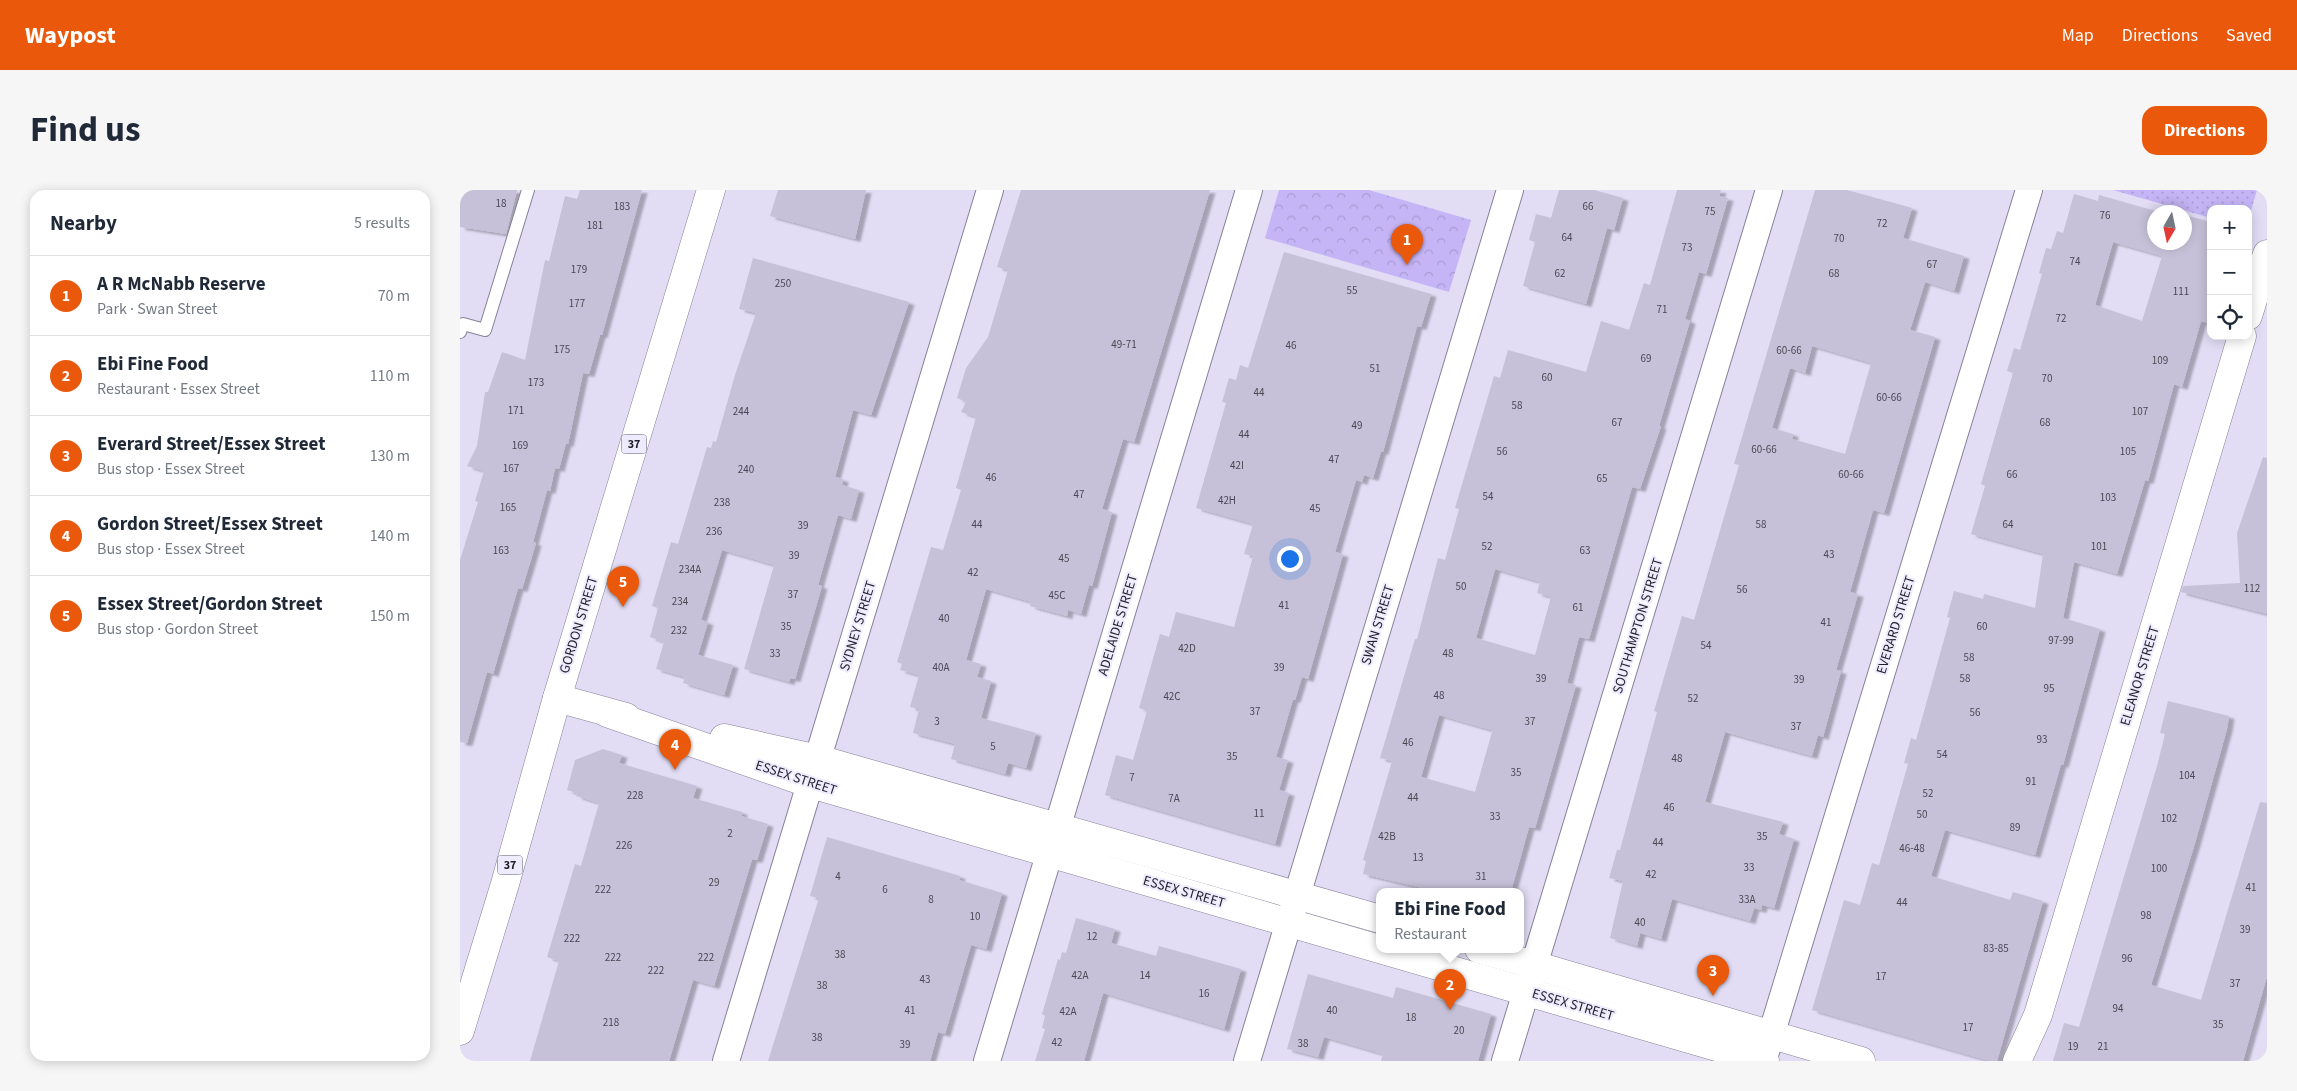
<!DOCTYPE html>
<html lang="en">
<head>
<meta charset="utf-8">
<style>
	body { margin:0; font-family:"Source Sans 3",sans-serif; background:#f6f6f7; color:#1f2937 }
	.controls { position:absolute; right:15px; top:15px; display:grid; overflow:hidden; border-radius:10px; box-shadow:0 2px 12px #0003 }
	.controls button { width:45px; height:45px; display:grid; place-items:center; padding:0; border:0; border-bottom:1px solid #e0e1e3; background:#fff; color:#1f2937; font:25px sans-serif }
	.compass { position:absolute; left:1687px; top:15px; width:45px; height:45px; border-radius:50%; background:#fff; box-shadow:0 2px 12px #0003; rotate:189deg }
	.you { position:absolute; left:829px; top:368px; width:18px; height:18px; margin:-12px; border:4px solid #fff; border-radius:50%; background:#1a73e8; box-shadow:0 0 0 8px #1a73e833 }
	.badge { display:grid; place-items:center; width:32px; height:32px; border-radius:50%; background:#ea580c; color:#fff; font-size:16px; font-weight:700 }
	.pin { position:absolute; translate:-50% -41px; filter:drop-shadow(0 1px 2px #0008) }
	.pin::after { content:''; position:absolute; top:26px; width:18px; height:15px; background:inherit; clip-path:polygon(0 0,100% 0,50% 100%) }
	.popup { position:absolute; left:916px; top:698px; width:148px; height:65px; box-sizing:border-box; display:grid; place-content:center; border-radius:10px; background:#fff; filter:drop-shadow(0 1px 4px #0005); font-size:16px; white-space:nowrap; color:#747a83 }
	.popup b { font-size:19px; color:#1f2937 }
	.popup::after { content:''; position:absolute; left:50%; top:100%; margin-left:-10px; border:10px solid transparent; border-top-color:#fff }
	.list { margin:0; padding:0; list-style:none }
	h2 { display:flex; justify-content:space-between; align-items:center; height:65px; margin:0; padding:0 20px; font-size:21px }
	h2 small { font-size:16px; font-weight:400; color:#747a83 }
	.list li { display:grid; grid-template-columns:32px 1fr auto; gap:15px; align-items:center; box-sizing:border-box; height:80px; padding:0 20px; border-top:1px solid #e0e1e3 }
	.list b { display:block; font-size:19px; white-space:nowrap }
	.list p { margin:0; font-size:16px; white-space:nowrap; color:#747a83 }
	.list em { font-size:16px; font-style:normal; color:#747a83 }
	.icon { flex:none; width:28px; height:28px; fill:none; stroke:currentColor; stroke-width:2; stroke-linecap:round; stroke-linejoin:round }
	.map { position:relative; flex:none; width:1807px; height:871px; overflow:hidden; border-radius:15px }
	header { display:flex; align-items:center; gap:30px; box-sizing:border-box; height:70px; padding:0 25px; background:#ea580c; color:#fff }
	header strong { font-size:24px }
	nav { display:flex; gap:28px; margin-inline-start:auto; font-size:18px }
	.intro { display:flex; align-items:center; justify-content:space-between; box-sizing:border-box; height:120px; padding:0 30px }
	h1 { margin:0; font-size:35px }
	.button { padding:12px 22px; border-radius:15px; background:#ea580c; color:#fff; font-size:18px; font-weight:700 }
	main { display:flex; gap:30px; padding:0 30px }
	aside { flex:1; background:#fff; border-radius:15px; box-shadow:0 2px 12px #0003 }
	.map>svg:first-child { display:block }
</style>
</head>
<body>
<header>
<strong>Waypost</strong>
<nav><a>Map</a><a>Directions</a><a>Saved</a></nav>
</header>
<div class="intro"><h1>Find us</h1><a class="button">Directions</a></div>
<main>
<aside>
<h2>Nearby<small>5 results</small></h2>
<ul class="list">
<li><span class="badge">1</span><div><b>A R McNabb Reserve</b><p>Park · Swan Street</p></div><em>70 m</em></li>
<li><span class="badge">2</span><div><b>Ebi Fine Food</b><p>Restaurant · Essex Street</p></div><em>110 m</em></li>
<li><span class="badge">3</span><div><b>Everard Street/Essex Street</b><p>Bus stop · Essex Street</p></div><em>130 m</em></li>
<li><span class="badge">4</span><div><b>Gordon Street/Essex Street</b><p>Bus stop · Essex Street</p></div><em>140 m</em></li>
<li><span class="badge">5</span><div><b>Essex Street/Gordon Street</b><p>Bus stop · Gordon Street</p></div><em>150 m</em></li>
</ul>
</aside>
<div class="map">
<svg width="1807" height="871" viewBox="0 0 1807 871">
	<defs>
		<pattern id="grass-dots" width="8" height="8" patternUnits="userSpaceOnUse" patternTransform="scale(1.25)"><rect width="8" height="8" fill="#c6b5f6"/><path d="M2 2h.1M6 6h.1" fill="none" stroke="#aa9bd3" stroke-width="1.8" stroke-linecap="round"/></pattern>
		<pattern id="park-crowns" width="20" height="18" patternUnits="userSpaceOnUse" patternTransform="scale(1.25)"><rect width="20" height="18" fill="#c6b5f6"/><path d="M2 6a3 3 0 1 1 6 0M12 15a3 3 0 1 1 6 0" fill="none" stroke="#aa9bd3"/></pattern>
		<filter id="shadow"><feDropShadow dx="5.5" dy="3" stdDeviation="1" flood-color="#0004"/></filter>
	</defs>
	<rect width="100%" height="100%" fill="#e2ddf5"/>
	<!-- grass -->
	<path fill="url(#grass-dots)" d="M 1653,0 L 1797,0 L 1788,31 L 1788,19 L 1751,19 L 1751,28 Z"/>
	<!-- park -->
	<path fill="url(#park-crowns)" d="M 819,0 L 909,0 L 1011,30 L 989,102 L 805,48 Z"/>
	<!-- building -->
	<g fill="#c6c1d8" fill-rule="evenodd" filter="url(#shadow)">
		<path d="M 0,0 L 57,0 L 46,44 L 0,37 Z"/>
		<path d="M 120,0 L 182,0 L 142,145 L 140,145 L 129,184 L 123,183 L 108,254 L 106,253 L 99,279 L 95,278 L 90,301 L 87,300 L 73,352 L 76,353 L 62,399 L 58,398 L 33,484 L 27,482 L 7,553 L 0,552 L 0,370 L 18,312 L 15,311 L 24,281 L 7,276 L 17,256 L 25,202 L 28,202 L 42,162 L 65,170 L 85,70 L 89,71 L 105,6 L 117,9 Z"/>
		<path d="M 318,0 L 406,0 L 395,49 L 310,26 Z"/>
		<path d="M 561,0 L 750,0 L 674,252 L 663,249 L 642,319 L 652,322 L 632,396 L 629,395 L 621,424 L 608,420 L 607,426 L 570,416 L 571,412 L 526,399 L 506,470 L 521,474 L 517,487 L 531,491 L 521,528 L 576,543 L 566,578 L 548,573 L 545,584 L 491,569 L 495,554 L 453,543 L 459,519 L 450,517 L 459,485 L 440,480 L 442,474 L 437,472 L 471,357 L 483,360 L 501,300 L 496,298 L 516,227 L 501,222 L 506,212 L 497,208 L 506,178 L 528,147 L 548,80 L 537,77 Z"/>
		<path d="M 1099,0 L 1134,0 L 1163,8 L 1154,40 L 1147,38 L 1126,114 L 1063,96 L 1075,52 L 1069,50 L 1076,24 L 1091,28 Z"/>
		<path d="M 1217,0 L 1261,0 L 1259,6 L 1268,8 L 1246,84 L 1239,82 L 1225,129 L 1230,131 L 1199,236 L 1201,236 L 1180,299 L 1172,297 L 1129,449 L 1119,447 L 1107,493 L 1116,495 L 1075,638 L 1069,637 L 1051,701 L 975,701 L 903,684 L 906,671 L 903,670 L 932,571 L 920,568 L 955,449 L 957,449 L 978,368 L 985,370 L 999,319 L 995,318 L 1034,186 L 1040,188 L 1048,160 L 1126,182 L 1141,131 L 1169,140 L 1184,93 L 1190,95 ZM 1035,379 L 1080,392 L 1077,403 L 1091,407 L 1075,465 L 1016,448 ZM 979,525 L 1031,540 L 1032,542 L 1015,602 L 961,587 Z"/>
		<path d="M 1355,0 L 1387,0 L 1452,18 L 1443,48 L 1504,66 L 1494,101 L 1465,92 L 1450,140 L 1475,147 L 1424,323 L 1413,320 L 1390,402 L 1398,404 L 1376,480 L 1381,481 L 1363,547 L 1358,545 L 1352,566 L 1265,542 L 1245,612 L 1323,632 L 1319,644 L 1334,649 L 1314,718 L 1302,715 L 1301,720 L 1294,718 L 1290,731 L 1212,709 L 1201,749 L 1180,743 L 1177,756 L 1150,748 L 1163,691 L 1149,688 L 1157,660 L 1160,660 L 1197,522 L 1194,521 L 1222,426 L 1234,430 L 1279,275 L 1274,274 ZM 1352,156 L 1411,173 L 1385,264 L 1332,249 L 1333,244 L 1312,238 L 1330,178 L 1345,183 Z"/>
		<path d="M 1614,4 L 1638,11 L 1639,5 L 1699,22 L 1694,22 L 1694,52 L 1724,52 L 1724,25 L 1751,32 L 1751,134 L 1741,131 L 1722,197 L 1714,194 L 1688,291 L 1685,290 L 1657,384 L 1614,372 L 1603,428 L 1640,439 L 1603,575 L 1601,574 L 1575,665 L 1485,640 L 1471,686 L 1550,710 L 1553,702 L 1583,711 L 1537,871 L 1530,871 L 1352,820 L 1384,710 L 1400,715 L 1412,673 L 1419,675 L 1448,574 L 1444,573 L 1451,548 L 1456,550 L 1490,428 L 1487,427 L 1494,401 L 1523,409 L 1524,404 L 1575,418 L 1583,364 L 1511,344 L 1525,296 L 1521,294 L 1553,183 L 1547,181 L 1554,158 L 1560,160 L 1582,84 L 1579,83 L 1586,58 L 1591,59 L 1597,41 L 1603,43 ZM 1653,52 L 1702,66 L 1682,131 L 1635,115 Z"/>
		<path d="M 824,62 L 971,104 L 961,137 L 957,136 L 923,262 L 921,261 L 913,288 L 904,285 L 902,292 L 896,290 L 875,362 L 883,364 L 848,489 L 842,487 L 835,510 L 833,509 L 816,567 L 828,570 L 819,600 L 829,603 L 815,654 L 645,605 L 656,565 L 673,570 L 687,521 L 679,518 L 700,444 L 709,447 L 716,422 L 774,437 L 793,366 L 784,364 L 793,334 L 736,318 L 766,213 L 762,212 L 769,188 L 776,190 L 780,175 L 788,178 Z"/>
		<path d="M 293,68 L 449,112 L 411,225 L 393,220 L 375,287 L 383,289 L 382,295 L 399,300 L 391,329 L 378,325 L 358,395 L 362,396 L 335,489 L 330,488 L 329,492 L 284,479 L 314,375 L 262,360 L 241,430 L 248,432 L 238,465 L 273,475 L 264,505 L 223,493 L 225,487 L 196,479 L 204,452 L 190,447 L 198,418 L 192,416 L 211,352 L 218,354 L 247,257 L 251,258 L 253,251 L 256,252 L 275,185 L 296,123 L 279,119 Z"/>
		<path d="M 1803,267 L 1807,268 L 1807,424 L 1721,402 L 1723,396 L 1780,393 L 1777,343 Z"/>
		<path d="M 1708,511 L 1769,526 L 1767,539 L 1735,653 L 1691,795 L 1741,810 L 1800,612 L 1807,613 L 1807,786 L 1783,871 L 1593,871 L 1604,833 L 1619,837 L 1697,576 L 1705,544 L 1700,543 Z"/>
		<path d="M 143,559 L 162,565 L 159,573 L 237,596 L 233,608 L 282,622 L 281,626 L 308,634 L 297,670 L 292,669 L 254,796 L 233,790 L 209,871 L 70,871 L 99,771 L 87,767 L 115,674 L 121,676 L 139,613 L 116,606 L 117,603 L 107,600 L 115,570 Z"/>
		<path d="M 367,647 L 500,686 L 499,690 L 542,703 L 526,759 L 511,755 L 485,844 L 478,842 L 470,871 L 308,871 L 359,708 L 350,706 Z"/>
		<path d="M 616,728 L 655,739 L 651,753 L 696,766 L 699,756 L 781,779 L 764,839 L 643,803 L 624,871 L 575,871 L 585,839 L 582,838 L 585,826 L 582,824 L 598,769 L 600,770 L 602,762 L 606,763 Z"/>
		<path d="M 848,784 L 933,808 L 936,797 L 1031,824 L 1018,871 L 921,871 L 923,864 L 864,847 L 858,867 L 827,859 Z"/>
	</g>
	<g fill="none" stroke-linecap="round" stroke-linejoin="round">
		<!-- lane casing -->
		<g stroke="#878298" stroke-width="14">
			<path id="lane" d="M 0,142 L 3,134 L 25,140 L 68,0"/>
		</g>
		<!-- street casing -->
		<g stroke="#878298" stroke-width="28">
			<g id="street">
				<path d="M 1305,865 L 1569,0"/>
				<path d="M 266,871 L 530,0"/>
				<path d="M 527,871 L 789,0"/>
				<path d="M 787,871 L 1050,0"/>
				<path d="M 1045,871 L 1309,0"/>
			</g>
		</g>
		<!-- secondary casing -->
		<g stroke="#878298" stroke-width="29">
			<g id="secondary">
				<path d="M 1788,126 L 1807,64"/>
				<path d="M 97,508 L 166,527"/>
				<path d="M 147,523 L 351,594 L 1305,871"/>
				<path d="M 264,548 L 358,569 L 920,729"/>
				<path d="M 1019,759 L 1401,871"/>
				<path d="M 1557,871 L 1578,825 L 1782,146"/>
			</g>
		</g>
		<!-- primary casing -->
		<g stroke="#878298" stroke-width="29">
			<path id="primary" d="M 0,841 L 45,694 L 97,508 L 251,0"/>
		</g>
		<!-- lane -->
		<use href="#lane" stroke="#fff" stroke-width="12"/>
		<!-- street -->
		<use href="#street" stroke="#fff" stroke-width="26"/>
		<!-- secondary -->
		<use href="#secondary" stroke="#fff" stroke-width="28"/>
		<!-- primary -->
		<use href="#primary" stroke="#fff" stroke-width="28"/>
	</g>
	<g text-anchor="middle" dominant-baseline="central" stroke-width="4" stroke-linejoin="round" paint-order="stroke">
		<!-- number labels -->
		<g font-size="11" fill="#4a4854">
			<text x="41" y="13">18</text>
			<text x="162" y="16">183</text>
			<text x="1128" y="16">66</text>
			<text x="1250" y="21">75</text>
			<text x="1645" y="25">76</text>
			<text x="1422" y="33">72</text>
			<text x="135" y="35">181</text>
			<text x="1107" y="47">64</text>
			<text x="1379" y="48">70</text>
			<text x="1227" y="57">73</text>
			<text x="1615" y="71">74</text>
			<text x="1472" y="74">67</text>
			<text x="119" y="79">179</text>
			<text x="1100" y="83">62</text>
			<text x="1374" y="83">68</text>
			<text x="323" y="93">250</text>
			<text x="892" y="100">55</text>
			<text x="1721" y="101">111</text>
			<text x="117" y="113">177</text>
			<text x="1202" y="119">71</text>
			<text x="1601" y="128">72</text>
			<text x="664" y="154">49-71</text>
			<text x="831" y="155">46</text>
			<text x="102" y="159">175</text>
			<text x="1329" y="160">60-66</text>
			<text x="1186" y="168">69</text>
			<text x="1700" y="170">109</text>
			<text x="915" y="178">51</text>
			<text x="1087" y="187">60</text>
			<text x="1587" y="188">70</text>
			<text x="76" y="192">173</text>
			<text x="799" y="202">44</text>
			<text x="1429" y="207">60-66</text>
			<text x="1057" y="215">58</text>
			<text x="56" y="220">171</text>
			<text x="281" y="221">244</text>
			<text x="1680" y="221">107</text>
			<text x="1157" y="232">67</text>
			<text x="1585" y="232">68</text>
			<text x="897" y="235">49</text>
			<text x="784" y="244">44</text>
			<text x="60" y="255">169</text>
			<text x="1304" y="259">60-66</text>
			<text x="1042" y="261">56</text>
			<text x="1668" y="261">105</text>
			<text x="874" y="269">47</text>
			<text x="777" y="275">42I</text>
			<text x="51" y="278">167</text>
			<text x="286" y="279">240</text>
			<text x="1391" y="284">60-66</text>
			<text x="1552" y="284">66</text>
			<text x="531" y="287">46</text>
			<text x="1142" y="288">65</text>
			<text x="619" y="304">47</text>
			<text x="1028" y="306">54</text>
			<text x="1648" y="307">103</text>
			<text x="767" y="310">42H</text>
			<text x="262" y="312">238</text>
			<text x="48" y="317">165</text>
			<text x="855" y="318">45</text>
			<text x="517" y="334">44</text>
			<text x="1301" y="334">58</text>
			<text x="1548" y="334">64</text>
			<text x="343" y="335">39</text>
			<text x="254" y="341">236</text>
			<text x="1027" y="356">52</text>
			<text x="1639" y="356">101</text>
			<text x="41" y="360">163</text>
			<text x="1125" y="360">63</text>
			<text x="1369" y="364">43</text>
			<text x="334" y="365">39</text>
			<text x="604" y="368">45</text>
			<text x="230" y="379">234A</text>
			<text x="513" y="382">42</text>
			<text x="1001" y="396">50</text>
			<text x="1792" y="398">112</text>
			<text x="1282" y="399">56</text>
			<text x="333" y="404">37</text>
			<text x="597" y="405">45C</text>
			<text x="220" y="411">234</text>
			<text x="824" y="415">41</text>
			<text x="1118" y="417">61</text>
			<text x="484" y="428">40</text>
			<text x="1366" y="432">41</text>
			<text x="326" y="436">35</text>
			<text x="1522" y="436">60</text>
			<text x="219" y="440">232</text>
			<text x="1601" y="450">97-99</text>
			<text x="1246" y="455">54</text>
			<text x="727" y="458">42D</text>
			<text x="315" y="463">33</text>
			<text x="988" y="463">48</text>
			<text x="1509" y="467">58</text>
			<text x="481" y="477">40A</text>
			<text x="819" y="477">39</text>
			<text x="1081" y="488">39</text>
			<text x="1505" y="488">58</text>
			<text x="1339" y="489">39</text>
			<text x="1589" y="498">95</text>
			<text x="979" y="505">48</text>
			<text x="712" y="506">42C</text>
			<text x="1233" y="508">52</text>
			<text x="795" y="521">37</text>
			<text x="1515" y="522">56</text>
			<text x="477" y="531">3</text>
			<text x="1070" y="531">37</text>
			<text x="1336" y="536">37</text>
			<text x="1582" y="549">93</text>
			<text x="948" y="552">46</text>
			<text x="533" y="556">5</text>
			<text x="1482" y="564">54</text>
			<text x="772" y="566">35</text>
			<text x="1217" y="568">48</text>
			<text x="1056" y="582">35</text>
			<text x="1727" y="585">104</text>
			<text x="672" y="587">7</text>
			<text x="1571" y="591">91</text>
			<text x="1468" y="603">52</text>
			<text x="175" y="605">228</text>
			<text x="953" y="607">44</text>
			<text x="714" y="608">7A</text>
			<text x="1209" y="617">46</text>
			<text x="799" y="623">11</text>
			<text x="1462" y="624">50</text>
			<text x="1035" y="626">33</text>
			<text x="1709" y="628">102</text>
			<text x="1555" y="637">89</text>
			<text x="270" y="643">2</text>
			<text x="927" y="646">42B</text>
			<text x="1302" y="646">35</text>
			<text x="1198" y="652">44</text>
			<text x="164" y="655">226</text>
			<text x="1452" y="658">46-48</text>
			<text x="958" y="667">13</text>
			<text x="1289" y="677">33</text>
			<text x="1699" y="678">100</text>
			<text x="1191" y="684">42</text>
			<text x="378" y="686">4</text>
			<text x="1021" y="686">31</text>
			<text x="254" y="692">29</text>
			<text x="1791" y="697">41</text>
			<text x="143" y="699">222</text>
			<text x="425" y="699">6</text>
			<text x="471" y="709">8</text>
			<text x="1287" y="709">33A</text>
			<text x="1442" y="712">44</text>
			<text x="1686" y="725">98</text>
			<text x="515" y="726">10</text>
			<text x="1180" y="732">40</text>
			<text x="1785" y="739">39</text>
			<text x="632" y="746">12</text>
			<text x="112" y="748">222</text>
			<text x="1536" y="758">83-85</text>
			<text x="380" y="764">38</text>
			<text x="153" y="767">222</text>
			<text x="246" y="767">222</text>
			<text x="1667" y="768">96</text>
			<text x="196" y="780">222</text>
			<text x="620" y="785">42A</text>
			<text x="685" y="785">14</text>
			<text x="1421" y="786">17</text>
			<text x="465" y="789">43</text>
			<text x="1775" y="793">37</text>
			<text x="362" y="795">38</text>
			<text x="744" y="803">16</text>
			<text x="1658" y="818">94</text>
			<text x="450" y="820">41</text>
			<text x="872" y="820">40</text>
			<text x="608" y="821">42A</text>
			<text x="951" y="827">18</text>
			<text x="151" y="832">218</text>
			<text x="1758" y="834">35</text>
			<text x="1508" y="837">17</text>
			<text x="999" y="840">20</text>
			<text x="357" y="847">38</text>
			<text x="597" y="852">42</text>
			<text x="843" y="853">38</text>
			<text x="445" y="854">39</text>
			<text x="1613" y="856">19</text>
			<text x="1643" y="856">21</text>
		</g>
		<!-- shield labels -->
		<g fill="#efebfe" stroke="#5f5c68" stroke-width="1">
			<rect x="161.5" y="244.5" width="25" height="19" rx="4"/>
			<rect x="37.5" y="665.5" width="25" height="19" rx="4"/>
		</g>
		<g font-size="12" font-weight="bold" fill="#211f28">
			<text x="174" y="254">37</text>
			<text x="50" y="675">37</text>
		</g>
		<!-- street labels -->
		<g font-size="14" fill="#211f28" stroke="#efebfe">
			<text transform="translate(119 435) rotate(-73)">GORDON STREET</text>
			<text transform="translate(658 435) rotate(-73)">ADELAIDE STREET</text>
			<text transform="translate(918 435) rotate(-73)">SWAN STREET</text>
			<text transform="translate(1436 435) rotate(-73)">EVERARD STREET</text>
			<text transform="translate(398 436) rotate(-73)">SYDNEY STREET</text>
			<text transform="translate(1178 436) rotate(-73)">SOUTHAMPTON STREET</text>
			<text transform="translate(1680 486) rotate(-73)">ELEANOR STREET</text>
			<text transform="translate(336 588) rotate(18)">ESSEX STREET</text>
			<text transform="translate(724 702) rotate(16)">ESSEX STREET</text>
			<text transform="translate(1113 815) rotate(16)">ESSEX STREET</text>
		</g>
	</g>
</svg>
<div class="controls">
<button>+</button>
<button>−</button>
<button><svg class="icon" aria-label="locate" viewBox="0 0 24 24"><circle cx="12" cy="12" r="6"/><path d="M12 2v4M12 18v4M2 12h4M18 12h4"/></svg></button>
</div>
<svg class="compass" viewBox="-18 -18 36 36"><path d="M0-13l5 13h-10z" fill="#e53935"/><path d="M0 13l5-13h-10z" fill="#747a83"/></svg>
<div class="you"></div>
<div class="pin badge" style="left:947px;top:75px">1</div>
<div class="pin badge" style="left:990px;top:820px">2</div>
<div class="popup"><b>Ebi Fine Food</b>Restaurant</div>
<div class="pin badge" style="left:1253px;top:806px">3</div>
<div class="pin badge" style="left:215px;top:580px">4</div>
<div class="pin badge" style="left:163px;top:417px">5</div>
</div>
</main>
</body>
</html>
